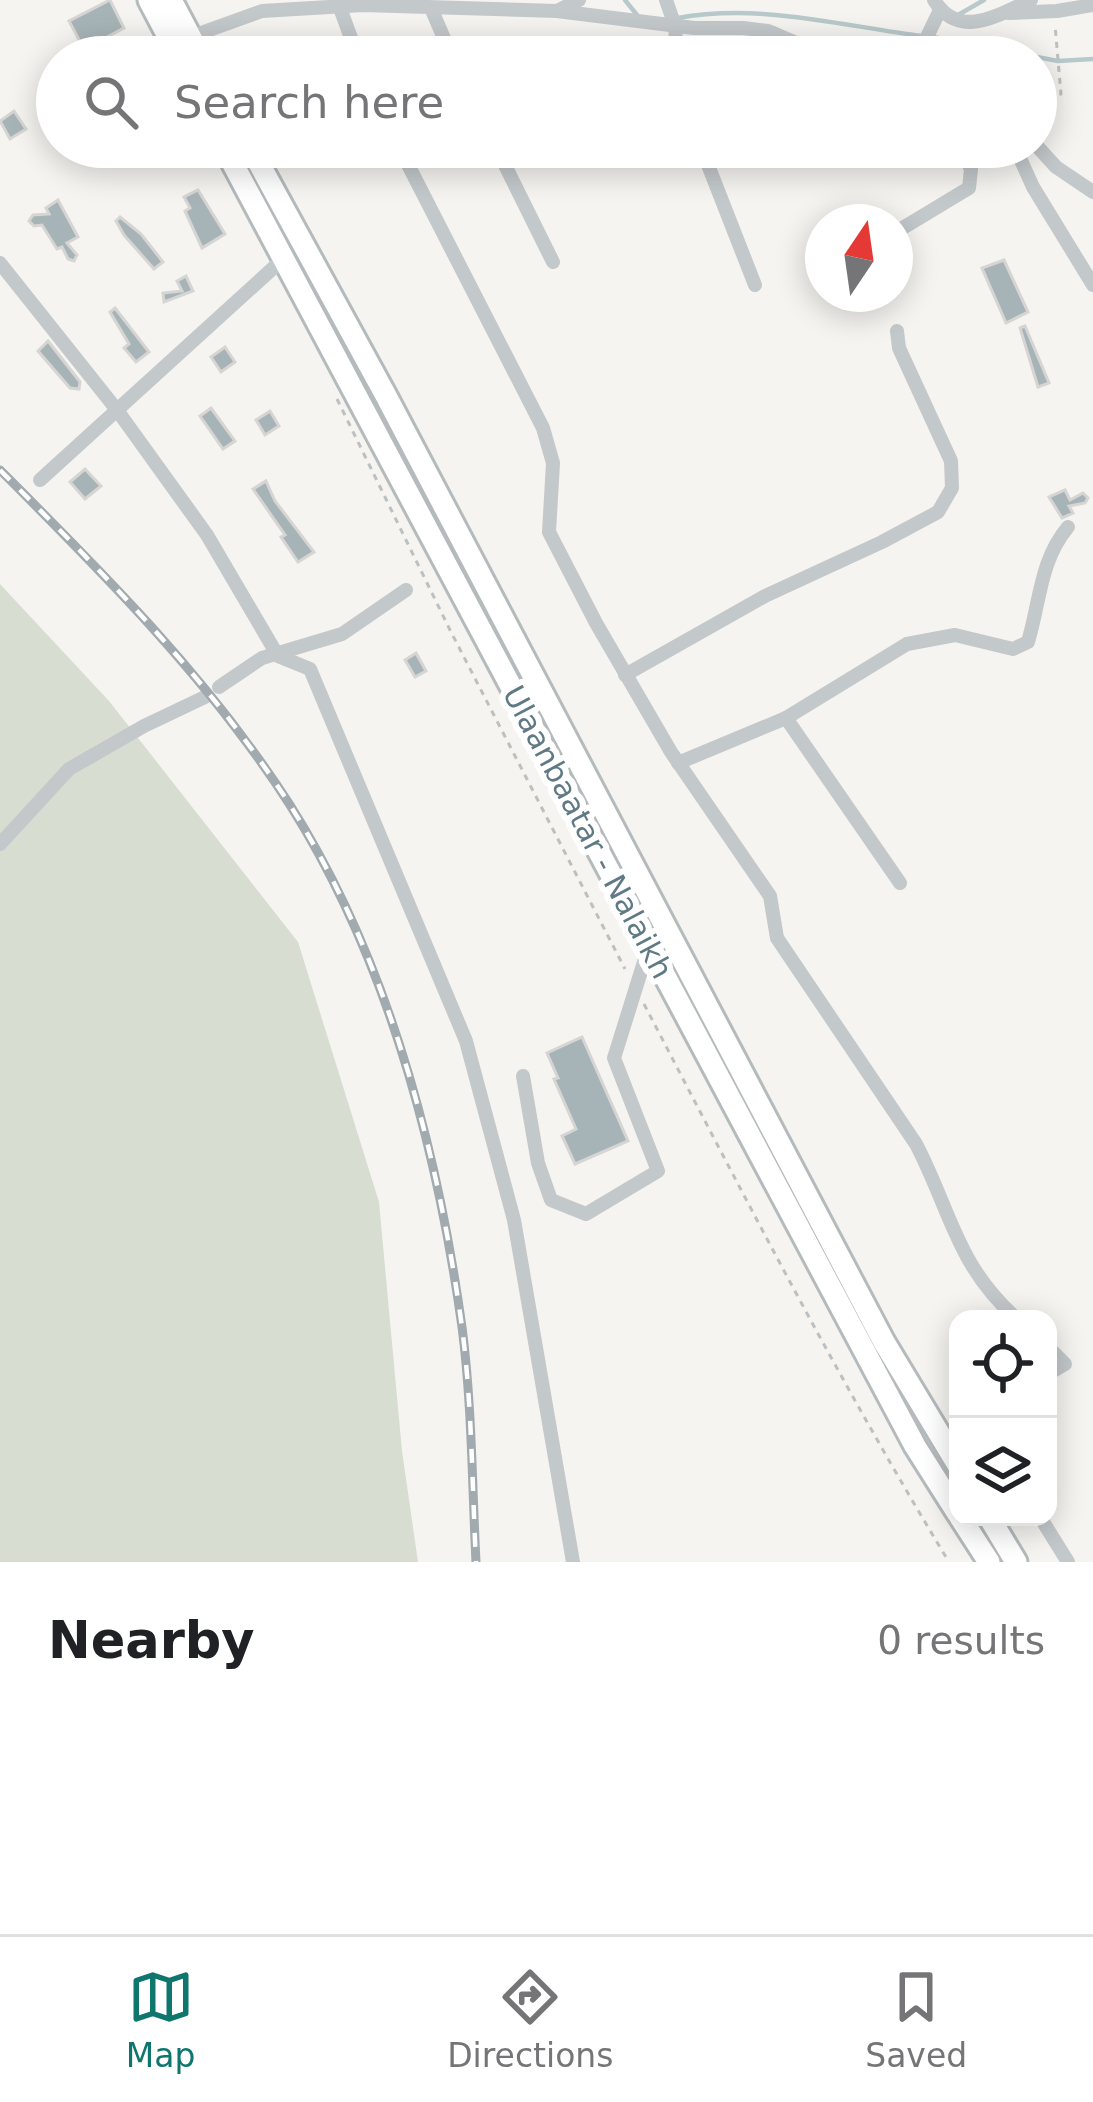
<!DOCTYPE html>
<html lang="en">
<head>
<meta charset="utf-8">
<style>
	body { margin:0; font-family:"DejaVu Sans",sans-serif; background:#f6f6f6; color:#202124 }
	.controls { position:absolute; right:36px; bottom:36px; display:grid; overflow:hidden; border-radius:24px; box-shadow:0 6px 30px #0003 }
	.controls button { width:108px; height:108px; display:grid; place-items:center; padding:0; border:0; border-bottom:3px solid #e0e0e0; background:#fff; color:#202124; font:60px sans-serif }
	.compass { position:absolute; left:805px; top:204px; width:108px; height:108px; border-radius:50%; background:#fff; box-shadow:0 6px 30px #0003; rotate:13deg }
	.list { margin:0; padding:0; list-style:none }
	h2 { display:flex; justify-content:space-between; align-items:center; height:156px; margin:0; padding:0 48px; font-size:51px }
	h2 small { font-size:39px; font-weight:400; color:#757577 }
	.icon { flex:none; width:66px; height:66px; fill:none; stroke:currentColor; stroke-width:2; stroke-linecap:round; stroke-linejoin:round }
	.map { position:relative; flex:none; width:1093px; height:1562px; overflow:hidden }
	.search { position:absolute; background:#fff; box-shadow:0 6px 30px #0003; left:36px; right:36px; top:36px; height:132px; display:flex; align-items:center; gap:30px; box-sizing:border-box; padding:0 42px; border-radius:66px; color:#757577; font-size:45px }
	.sheet { height:372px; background:#fff }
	nav { display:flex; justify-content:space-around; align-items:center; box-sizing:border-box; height:168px; border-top:3px solid #e0e0e0; background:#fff; font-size:33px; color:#757577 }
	nav a { display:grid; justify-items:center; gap:6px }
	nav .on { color:#0f766e }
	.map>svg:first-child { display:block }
</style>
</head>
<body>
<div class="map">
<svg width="1093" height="1562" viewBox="0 0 1093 1562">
	<rect width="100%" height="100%" fill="#f5f4f0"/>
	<!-- green -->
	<path fill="#d7ddd1" d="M 0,584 L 109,701 L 298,942 L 379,1202 L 402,1451 L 418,1562 L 0,1562 Z"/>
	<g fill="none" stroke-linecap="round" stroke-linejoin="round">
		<!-- stream -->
		<g stroke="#b8c9cb" stroke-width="4.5">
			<path d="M 625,0 L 637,15"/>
			<path d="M 958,15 L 984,0"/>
			<path d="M 678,18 C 759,3 842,26 922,36"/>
			<path d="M 933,37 L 1058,61 L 1093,59"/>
		</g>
	</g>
	<!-- building -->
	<g fill="#a7b4b7" stroke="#d6d5d3" stroke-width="3">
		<path d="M 110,0 L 124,28 L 84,49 L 69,21 Z"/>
		<path d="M 14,111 L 26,129 L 10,139 L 0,121 Z"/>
		<path d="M 198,190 L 225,234 L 202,248 L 185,211 L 190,208 L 184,197 Z"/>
		<path d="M 58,200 L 78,237 L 67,243 L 77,255 L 74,261 L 68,259 L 62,247 L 57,249 L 42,225 L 34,226 L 29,221 L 33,215 L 49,214 L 46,208 Z"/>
		<path d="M 120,217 L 141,234 L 163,262 L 154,269 L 124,235 L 116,221 Z"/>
		<path d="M 1004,260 L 1028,312 L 1006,323 L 982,268 Z"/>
		<path d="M 186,276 L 193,291 L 164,302 L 163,293 L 182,291 L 177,281 Z"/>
		<path d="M 115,308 L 149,352 L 136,362 L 124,348 L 129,344 L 110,312 Z"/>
		<path d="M 1025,326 L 1049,383 L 1038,387 L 1020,328 Z"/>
		<path d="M 48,341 L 80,382 L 79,389 L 70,388 L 38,351 Z"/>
		<path d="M 225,347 L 235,362 L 221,372 L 211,357 Z"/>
		<path d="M 211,408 L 235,441 L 223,449 L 200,416 Z"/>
		<path d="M 270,411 L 279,426 L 265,435 L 256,420 Z"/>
		<path d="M 85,469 L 101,486 L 85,499 L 70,482 Z"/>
		<path d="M 266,481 L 275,501 L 314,552 L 298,562 L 281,537 L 285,535 L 253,489 Z"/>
		<path d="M 1065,490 L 1070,500 L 1083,493 L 1088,498 L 1085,503 L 1069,506 L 1073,513 L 1062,518 L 1049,497 Z"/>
		<path d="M 416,653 L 426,671 L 415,677 L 405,660 Z"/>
		<path d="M 582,1037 L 628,1141 L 575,1164 L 562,1136 L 576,1129 L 554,1079 L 558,1078 L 547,1053 Z"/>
	</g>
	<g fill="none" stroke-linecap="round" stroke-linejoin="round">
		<!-- highway casing -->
		<g stroke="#b5babc" stroke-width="27">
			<g id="highway">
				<path d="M 149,0 L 179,57"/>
				<path d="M 171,0 L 201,57"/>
				<path d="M 224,147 L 915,1446 L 958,1514"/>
				<path d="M 250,147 L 385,394 L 884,1342 L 958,1465"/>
				<path d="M 960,1517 L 989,1562"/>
				<path d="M 989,1517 L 1016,1562"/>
			</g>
		</g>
		<!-- path -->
		<g stroke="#bcc0c1" stroke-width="3" stroke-dasharray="6 6" stroke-linecap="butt">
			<path d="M 1036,100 L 1061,94 L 1055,25"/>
			<path d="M 337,399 L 451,632 L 625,969"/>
			<path d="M 644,1004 C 742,1192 839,1381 949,1562"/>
		</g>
		<!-- minor -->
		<g stroke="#c3c8cb" stroke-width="14">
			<path d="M 666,0 L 675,26 L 677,57"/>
			<path d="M 934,0 C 959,40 996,16 1031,0"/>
			<path d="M 340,8 L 358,57"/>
			<path d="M 431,8 L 452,57"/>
			<path d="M 557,11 L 579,0"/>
			<path d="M 1009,13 L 1057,11 L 1093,5"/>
			<path d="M 190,37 L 262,11 L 363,5 L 557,11 L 694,28 L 743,28 L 768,31 L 801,45 L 855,55 L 905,57"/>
			<path d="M 923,57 L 924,43 L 940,10"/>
			<path d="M 1036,145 L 1056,167 L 1093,192"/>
			<path d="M 399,147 L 543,428 L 553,463 L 549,532 L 596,623 L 671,752 L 770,896 L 777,938 L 916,1144 C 951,1211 956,1265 1017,1319"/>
			<path d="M 496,147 L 553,262"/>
			<path d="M 701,147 L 755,285"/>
			<path d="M 1015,147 L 1033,187 L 1093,285"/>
			<path d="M 896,232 L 969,188 L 971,169 L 959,147"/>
			<path d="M 0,263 L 117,410 L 207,535 L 278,656 L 310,669 L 466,1041 L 514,1220 L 573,1562"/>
			<path d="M 40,480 L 282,260"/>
			<path d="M 625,675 L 765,596 L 882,542 L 938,512 L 952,488 L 951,461 L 899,348 L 897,331"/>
			<path d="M 219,687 L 262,658 L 342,634 L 406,590"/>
			<path d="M 786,718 L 900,883"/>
			<path d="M 678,763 L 786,718 L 907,644 L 955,635 L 1013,649 L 1028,642 C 1040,602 1040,560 1068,527"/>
			<path d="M 0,844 L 69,769 L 144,726 L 205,697"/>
			<path d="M 523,1076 L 538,1163 L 551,1200 L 586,1214 L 658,1171 L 614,1058 L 649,946"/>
			<path d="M 1048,1347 L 1065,1364 L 1048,1374"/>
			<path d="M 1040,1517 L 1068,1562"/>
		</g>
		<!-- highway -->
		<use href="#highway" stroke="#fff" stroke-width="21"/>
		<!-- rail casing -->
		<g stroke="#a1aaae" stroke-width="9">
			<path id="rail" d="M 0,470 C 104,574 210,680 290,805 C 388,960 437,1147 462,1327 C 472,1404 472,1484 476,1562"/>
		</g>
		<!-- rail -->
		<use href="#rail" stroke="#fff" stroke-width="4.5" stroke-dasharray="14" stroke-linecap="butt"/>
	</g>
	<g text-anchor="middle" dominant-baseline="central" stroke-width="12" stroke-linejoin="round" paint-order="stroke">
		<!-- street labels -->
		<g font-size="30" fill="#607a85" stroke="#fff">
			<text transform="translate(588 832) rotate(62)">Ulaanbaatar - Nalaikh</text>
		</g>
	</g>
</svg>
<div class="controls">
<button><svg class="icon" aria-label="locate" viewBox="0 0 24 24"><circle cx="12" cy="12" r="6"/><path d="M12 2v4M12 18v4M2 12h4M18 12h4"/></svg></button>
<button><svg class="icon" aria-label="layers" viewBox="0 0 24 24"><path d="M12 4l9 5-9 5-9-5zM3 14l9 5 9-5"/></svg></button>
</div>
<svg class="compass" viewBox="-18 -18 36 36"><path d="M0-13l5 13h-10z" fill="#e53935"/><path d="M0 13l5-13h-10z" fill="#757577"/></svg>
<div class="search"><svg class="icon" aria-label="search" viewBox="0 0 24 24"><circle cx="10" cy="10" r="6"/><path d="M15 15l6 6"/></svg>Search here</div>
</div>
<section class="sheet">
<h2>Nearby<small>0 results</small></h2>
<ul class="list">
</ul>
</section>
<nav>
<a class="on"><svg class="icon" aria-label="map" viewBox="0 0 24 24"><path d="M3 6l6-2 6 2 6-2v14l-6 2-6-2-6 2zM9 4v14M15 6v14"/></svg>Map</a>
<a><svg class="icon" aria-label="directions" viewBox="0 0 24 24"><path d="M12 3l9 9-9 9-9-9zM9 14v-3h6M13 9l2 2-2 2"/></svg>Directions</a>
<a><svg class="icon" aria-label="saved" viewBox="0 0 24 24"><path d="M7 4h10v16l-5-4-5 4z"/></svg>Saved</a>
</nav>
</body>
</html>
